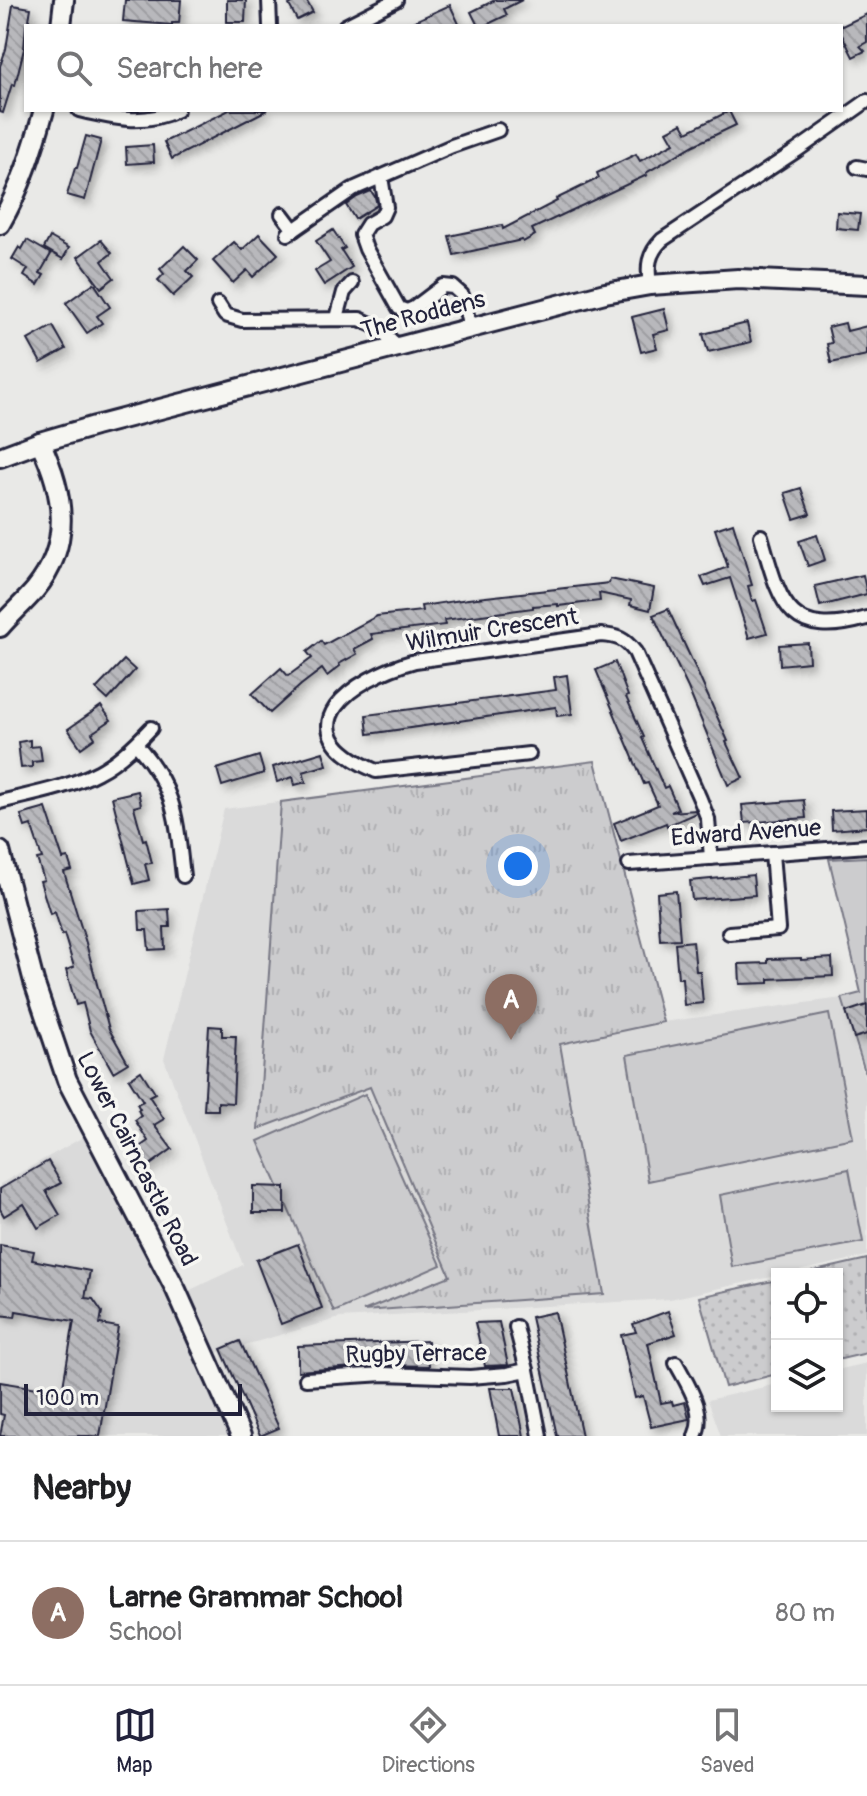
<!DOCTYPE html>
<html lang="en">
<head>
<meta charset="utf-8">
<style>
	body { margin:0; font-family:Pangolin,sans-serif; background:#f2f2f2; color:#202124 }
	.controls { position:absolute; right:24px; bottom:24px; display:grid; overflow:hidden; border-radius:0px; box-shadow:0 2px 6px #0004 }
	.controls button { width:72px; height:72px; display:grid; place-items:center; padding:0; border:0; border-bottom:2px solid #e0e0e0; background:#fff; color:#202124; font:40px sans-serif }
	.scale { position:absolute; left:24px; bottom:20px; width:218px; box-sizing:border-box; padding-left:8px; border:4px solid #22223b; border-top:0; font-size:22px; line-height:28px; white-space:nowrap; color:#22223b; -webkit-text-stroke:6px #f6f6f2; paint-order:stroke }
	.you { position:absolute; left:518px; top:866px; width:28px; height:28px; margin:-20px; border:6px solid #fff; border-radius:50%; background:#1a73e8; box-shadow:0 0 0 12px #1a73e833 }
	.badge { display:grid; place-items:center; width:52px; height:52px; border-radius:50%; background:#22223b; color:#fff; font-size:26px; font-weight:700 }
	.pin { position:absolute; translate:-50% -66px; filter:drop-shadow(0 2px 4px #0008) }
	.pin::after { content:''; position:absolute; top:42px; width:28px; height:24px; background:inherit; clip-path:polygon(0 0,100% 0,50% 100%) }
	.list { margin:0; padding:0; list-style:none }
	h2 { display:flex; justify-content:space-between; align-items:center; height:104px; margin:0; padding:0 32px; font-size:34px }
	h2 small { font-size:26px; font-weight:400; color:#757577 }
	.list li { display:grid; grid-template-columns:52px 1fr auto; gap:24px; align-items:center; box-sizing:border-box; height:144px; padding:0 32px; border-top:2px solid #e0e0e0 }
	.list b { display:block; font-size:30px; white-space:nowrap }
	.list p { margin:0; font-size:26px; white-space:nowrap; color:#757577 }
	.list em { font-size:26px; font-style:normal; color:#757577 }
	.icon { flex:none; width:44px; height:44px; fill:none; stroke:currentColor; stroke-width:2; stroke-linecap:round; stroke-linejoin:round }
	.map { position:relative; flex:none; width:867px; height:1436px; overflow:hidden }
	.search { position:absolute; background:#fff; box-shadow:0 2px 6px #0004; left:24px; right:24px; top:24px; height:88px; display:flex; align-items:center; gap:20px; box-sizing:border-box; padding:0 28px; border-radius:0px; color:#757577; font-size:30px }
	.sheet { height:248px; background:#fff }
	nav { display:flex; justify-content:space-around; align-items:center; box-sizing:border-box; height:112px; border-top:2px solid #e0e0e0; background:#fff; font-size:22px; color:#757577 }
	nav a { display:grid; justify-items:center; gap:4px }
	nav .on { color:#22223b }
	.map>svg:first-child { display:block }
</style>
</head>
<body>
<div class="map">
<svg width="867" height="1436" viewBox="0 0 867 1436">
	<defs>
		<pattern id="grass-tufts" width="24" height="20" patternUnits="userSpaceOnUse" patternTransform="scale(2)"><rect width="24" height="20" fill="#ccccce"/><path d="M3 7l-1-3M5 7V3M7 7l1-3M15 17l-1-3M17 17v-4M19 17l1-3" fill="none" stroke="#afafb2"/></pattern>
		<pattern id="garden-dots" width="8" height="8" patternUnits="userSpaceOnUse" patternTransform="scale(2)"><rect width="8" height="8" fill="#ccccce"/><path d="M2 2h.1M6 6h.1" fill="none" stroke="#afafb2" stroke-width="1.8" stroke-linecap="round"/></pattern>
		<pattern id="building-back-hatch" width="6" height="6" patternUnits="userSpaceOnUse" patternTransform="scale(2)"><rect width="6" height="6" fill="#b8b8bc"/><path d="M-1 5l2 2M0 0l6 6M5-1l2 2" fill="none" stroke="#9e9ea2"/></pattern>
		<filter id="shadow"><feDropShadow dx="4.5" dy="4.5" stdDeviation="4" flood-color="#0004"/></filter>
	</defs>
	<rect width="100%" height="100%" fill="#e9e9e7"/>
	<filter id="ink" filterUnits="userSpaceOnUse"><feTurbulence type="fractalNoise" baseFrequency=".0125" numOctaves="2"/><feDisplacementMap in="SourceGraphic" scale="16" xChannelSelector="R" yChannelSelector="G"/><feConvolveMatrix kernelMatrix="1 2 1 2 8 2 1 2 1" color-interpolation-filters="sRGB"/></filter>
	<g filter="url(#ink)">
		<!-- built -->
		<g fill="#dadada">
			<path d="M 595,761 L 663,1022 L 842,998 L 867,1087 L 867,1256 L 670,1299 L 340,1318 L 213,1354 L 188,1291 L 243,1265 L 164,1059 L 224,809 Z"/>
			<path d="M 85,1136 L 172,1295 L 231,1436 L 0,1436 L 0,1184 Z"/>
			<path d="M 867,1363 L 867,1436 L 721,1436 L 708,1400 L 777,1384 L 777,1406 L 837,1406 L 837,1370 Z"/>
		</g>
		<!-- grass -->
		<path fill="url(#grass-tufts)" stroke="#777784" stroke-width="2" d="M 595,761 L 663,1022 L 560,1044 L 604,1294 L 363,1311 L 450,1276 L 370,1087 L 258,1129 L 281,802 Z"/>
		<!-- park -->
		<g fill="#ccccce" stroke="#777784" stroke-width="2">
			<path d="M 867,857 L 867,1078 L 842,998 L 861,993 L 829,859 Z"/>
			<path d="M 829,1014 L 853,1138 L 648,1181 L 627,1055 Z"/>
			<path d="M 365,1094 L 441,1265 L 334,1312 L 258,1141 Z"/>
			<path d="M 849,1169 L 863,1242 L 732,1267 L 720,1195 Z"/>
		</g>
		<!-- garden -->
		<g fill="url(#garden-dots)" stroke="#777784" stroke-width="2">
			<path d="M 867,1259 L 867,1353 L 837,1360 L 837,1274 L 802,1274 Z"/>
			<path d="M 777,1280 L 777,1374 L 725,1387 L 699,1297 Z"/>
		</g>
		<!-- building -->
		<g fill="url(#building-back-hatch)" stroke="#22223b" stroke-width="2" filter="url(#shadow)">
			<path d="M 125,0 L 181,0 L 179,23 L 172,23 L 172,25 L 123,21 Z"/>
			<path d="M 227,0 L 246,0 L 245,22 L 227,22 Z"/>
			<path d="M 298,0 L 306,0 L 313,12 L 297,20 L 289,5 Z"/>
			<path d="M 495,0 L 522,0 L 504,9 L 507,15 L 484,26 L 478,26 L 471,12 Z"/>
			<path d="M 13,5 L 31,8 L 28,26 L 26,26 L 24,49 L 15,85 L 12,84 L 3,113 L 0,112 L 0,66 L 6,49 Z"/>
			<path d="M 450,5 L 460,26 L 404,26 Z"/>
			<path d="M 867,14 L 867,42 L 860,46 L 865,51 L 853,57 L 841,33 L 841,26 L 839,26 L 841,25 L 842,26 Z"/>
			<path d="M 229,110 L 267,110 L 172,159 L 164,142 Z"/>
			<path d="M 729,111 L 736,125 L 694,145 L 646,173 L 647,175 L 532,229 L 535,235 L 523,242 L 522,240 L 454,255 L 449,236 L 502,225 L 503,229 L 557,201 L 556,199 L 599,178 L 597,173 L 636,154 L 640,161 L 674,143 L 667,131 L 682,123 L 687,132 Z"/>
			<path d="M 86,136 L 101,140 L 85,200 L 67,195 L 75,168 L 77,168 Z"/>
			<path d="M 153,145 L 154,162 L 127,164 L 126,147 Z"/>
			<path d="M 371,191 L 375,197 L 377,205 L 355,219 L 346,205 L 357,197 Z"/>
			<path d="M 837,212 L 860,214 L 858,230 L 836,228 Z"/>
			<path d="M 333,230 L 345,248 L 341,250 L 352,267 L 324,285 L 315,271 L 330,262 L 316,241 Z"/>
			<path d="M 259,234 L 278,254 L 253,277 L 247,270 L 233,283 L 213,261 L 234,242 L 242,250 Z"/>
			<path d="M 50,237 L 69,248 L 63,259 L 44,248 Z"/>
			<path d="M 27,240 L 51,254 L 40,273 L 44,275 L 38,285 L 24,276 L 28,269 L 12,259 L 19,247 L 22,249 Z"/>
			<path d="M 101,240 L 112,253 L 102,261 L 114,278 L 101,288 L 78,257 Z"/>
			<path d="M 184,246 L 198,260 L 187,271 L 193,277 L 173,296 L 158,280 L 164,274 L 160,269 Z"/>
			<path d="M 94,283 L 110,307 L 97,316 L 102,323 L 87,333 L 66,303 Z"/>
			<path d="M 664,309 L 669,330 L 653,334 L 657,348 L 641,352 L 632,317 Z"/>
			<path d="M 747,323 L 751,342 L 708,352 L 703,334 Z"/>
			<path d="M 845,323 L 847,331 L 867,326 L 867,355 L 831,363 L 827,344 L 832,343 L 828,327 Z"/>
			<path d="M 53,326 L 66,349 L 41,363 L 28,340 Z"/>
			<path d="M 801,488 L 810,514 L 794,519 L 785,493 Z"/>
			<path d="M 733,523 L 752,585 L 748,586 L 752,601 L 756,600 L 767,633 L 749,638 L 730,578 L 705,586 L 701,577 L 728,567 L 715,529 Z"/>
			<path d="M 817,535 L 825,560 L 808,566 L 799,541 Z"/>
			<path d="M 863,575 L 867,594 L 820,606 L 815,586 Z"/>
			<path d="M 610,579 L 654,588 L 650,610 L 630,605 L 631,600 L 599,593 L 600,601 L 558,606 L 558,604 L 533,606 L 533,608 L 444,620 L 445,625 L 371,634 L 373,639 L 354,649 L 357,654 L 339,664 L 340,666 L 327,676 L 322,669 L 301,685 L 270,713 L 252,694 L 281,668 L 288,676 L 312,658 L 307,652 L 321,641 L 324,645 L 377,616 L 422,611 L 421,606 L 468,599 L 609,583 Z"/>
			<path d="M 668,609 L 695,667 L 728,741 L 726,742 L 743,778 L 728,785 L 688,688 L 653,615 Z"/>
			<path d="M 808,643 L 809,662 L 780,665 L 779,645 Z"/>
			<path d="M 124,660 L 135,670 L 108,700 L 96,689 Z"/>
			<path d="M 615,662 L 628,696 L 626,697 L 644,737 L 642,738 L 664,788 L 668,786 L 678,809 L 671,812 L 695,810 L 696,813 L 667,826 L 666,823 L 621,841 L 614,823 L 658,805 L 648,783 L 644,784 L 596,670 Z"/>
			<path d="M 567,675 L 572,714 L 557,716 L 556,707 L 368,734 L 366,715 L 556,690 L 554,677 Z"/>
			<path d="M 101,706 L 111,720 L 92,733 L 95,738 L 81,748 L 68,729 Z"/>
			<path d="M 30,740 L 30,747 L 40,746 L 42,761 L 32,762 L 32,767 L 21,768 L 18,742 Z"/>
			<path d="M 323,752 L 327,765 L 303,772 L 306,782 L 295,785 L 293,777 L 277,782 L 273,767 Z"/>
			<path d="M 259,756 L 264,773 L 222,786 L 217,769 Z"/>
			<path d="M 138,791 L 141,805 L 134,807 L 143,840 L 146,839 L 152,863 L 145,864 L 149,880 L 134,884 L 112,797 Z"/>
			<path d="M 804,800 L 806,818 L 744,823 L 742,805 Z"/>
			<path d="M 46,808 L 63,859 L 68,858 L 72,870 L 64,872 L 86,943 L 109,1029 L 128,1063 L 113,1072 L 90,1031 L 83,1003 L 76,1005 L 66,970 L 74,967 L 64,934 L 62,935 L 55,912 L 50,914 L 40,881 L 44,880 L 37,859 L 42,858 L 31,825 L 25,827 L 21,815 Z"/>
			<path d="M 867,809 L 867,827 L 832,830 L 831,811 Z"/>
			<path d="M 753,875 L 755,895 L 692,900 L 690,881 Z"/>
			<path d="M 676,891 L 680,939 L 660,940 L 657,893 Z"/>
			<path d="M 169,909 L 170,927 L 164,927 L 165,949 L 149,950 L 147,930 L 140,930 L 139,911 Z"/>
			<path d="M 693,941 L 696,971 L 700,971 L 703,1003 L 684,1005 L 682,978 L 678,978 L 675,943 Z"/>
			<path d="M 801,958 L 801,960 L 832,958 L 833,976 L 769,979 L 769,983 L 740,984 L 739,964 L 768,963 L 768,959 Z"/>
			<path d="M 867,1005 L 867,1034 L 854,1038 L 846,1012 Z"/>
			<path d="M 209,1026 L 222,1027 L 222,1036 L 236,1036 L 233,1103 L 218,1102 L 218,1110 L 204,1110 Z"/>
			<path d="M 141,1071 L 155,1093 L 149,1096 L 164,1119 L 154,1125 L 172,1149 L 143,1170 L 131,1153 L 148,1141 L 135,1120 L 141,1116 L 138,1110 L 140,1109 L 137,1104 L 143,1101 L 129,1079 Z"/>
			<path d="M 48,1161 L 61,1183 L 46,1191 L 60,1215 L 38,1228 L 24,1204 L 4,1216 L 0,1209 L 0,1189 Z"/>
			<path d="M 253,1186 L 285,1187 L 285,1213 L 253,1213 Z"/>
			<path d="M 298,1244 L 322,1308 L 281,1324 L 256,1260 Z"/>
			<path d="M 0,1245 L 34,1251 L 32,1260 L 90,1271 L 85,1298 L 93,1299 L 102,1312 L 100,1324 L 118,1327 L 100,1436 L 0,1436 L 4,1415 L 0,1414 L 0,1382 L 62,1392 L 74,1321 L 16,1311 L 15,1317 L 0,1315 Z"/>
			<path d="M 668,1311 L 676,1334 L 648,1343 L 661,1403 L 672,1401 L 673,1405 L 685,1402 L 689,1419 L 651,1427 L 643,1396 L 635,1398 L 621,1335 L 636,1332 L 633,1324 Z"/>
			<path d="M 555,1312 L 573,1395 L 582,1436 L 557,1436 L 545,1381 L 531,1317 Z"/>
			<path d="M 499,1322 L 508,1365 L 485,1366 L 475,1323 Z"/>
			<path d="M 240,1341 L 279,1428 L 260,1436 L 221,1349 Z"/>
			<path d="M 428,1341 L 429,1366 L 383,1365 L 298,1371 L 298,1346 Z"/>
			<path d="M 490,1388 L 514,1388 L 524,1436 L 499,1436 Z"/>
		</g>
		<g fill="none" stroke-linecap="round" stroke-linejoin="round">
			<!-- street casing -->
			<g stroke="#22223b" stroke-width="18">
				<g id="street">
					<path d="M 269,0 L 270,26"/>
					<path d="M 345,26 L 396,0"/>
					<path d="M 79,110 C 112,118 144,126 177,110"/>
					<path d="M 857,167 L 867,169"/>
					<path d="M 381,177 L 386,207 L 382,216 L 368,224 L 361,235 L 366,249 L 399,308 L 407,311 L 414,308 L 443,286 L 453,287 L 462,295 L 470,327"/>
					<path d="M 282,214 L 294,230"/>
					<path d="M 288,234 L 353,189 L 452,146 L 498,130"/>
					<path d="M 650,285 C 647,266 648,254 662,240 L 796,151 L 867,101"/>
					<path d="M 218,304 L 225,315 L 242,320 L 360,319 L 379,328 L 398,347"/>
					<path d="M 337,318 L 344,292 L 352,283"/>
					<path d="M 761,536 C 780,601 786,641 867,618"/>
					<path d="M 136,744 C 177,790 176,818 183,876"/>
					<path d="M 529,754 L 376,771 C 279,729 353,678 415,661 L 601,635 C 618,636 625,639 635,652 L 700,799 L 708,819 L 711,858"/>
					<path d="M 0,802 C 32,794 68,788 98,772 C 118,762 136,744 151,728"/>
					<path d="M 629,864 L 867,846"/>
					<path d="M 729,933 L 778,929 L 772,853"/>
					<path d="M 516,1327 L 527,1370 L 540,1436"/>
					<path d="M 676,1363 C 687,1384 707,1411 695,1436"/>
					<path d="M 306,1379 L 384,1374 L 470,1377 L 507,1374 L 527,1370"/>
				</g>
			</g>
			<!-- secondary casing -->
			<g stroke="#22223b" stroke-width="24">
				<g id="secondary">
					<path d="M 61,26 L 64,0"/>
					<path d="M 0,224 C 21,188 33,150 44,110"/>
					<path d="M 0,457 L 40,442 L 95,426 L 605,293 L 650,285 L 738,279 L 867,285"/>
					<path d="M 0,627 C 11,614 24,603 35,590 C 73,544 64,492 40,442"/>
					<path d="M 0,851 L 34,982 L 67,1080 L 176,1290 L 241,1436"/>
				</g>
			</g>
			<!-- street -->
			<use href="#street" stroke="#f6f6f2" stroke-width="12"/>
			<!-- secondary -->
			<use href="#secondary" stroke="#f6f6f2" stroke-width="18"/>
		</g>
	</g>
	<g text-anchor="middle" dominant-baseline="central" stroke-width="7" stroke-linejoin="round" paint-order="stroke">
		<!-- street labels -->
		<g font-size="24" fill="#22223b" stroke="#f6f6f2">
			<text transform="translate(423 315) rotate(-15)">The Roddens</text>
			<text transform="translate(492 630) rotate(-9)">Wilmuir Crescent</text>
			<text transform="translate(746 833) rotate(-4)">Edward Avenue</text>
			<text transform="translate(137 1159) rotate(63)">Lower Cairncastle Road</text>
			<text transform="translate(416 1354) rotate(-1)">Rugby Terrace</text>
		</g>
	</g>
</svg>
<div class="controls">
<button><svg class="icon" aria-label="locate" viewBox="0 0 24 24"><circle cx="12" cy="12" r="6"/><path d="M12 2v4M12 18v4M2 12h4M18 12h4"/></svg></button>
<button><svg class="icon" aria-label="layers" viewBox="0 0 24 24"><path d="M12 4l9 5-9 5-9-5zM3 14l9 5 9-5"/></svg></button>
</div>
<div class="scale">100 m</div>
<div class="you"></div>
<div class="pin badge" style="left:511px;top:1040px;background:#8d6e63">A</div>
<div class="search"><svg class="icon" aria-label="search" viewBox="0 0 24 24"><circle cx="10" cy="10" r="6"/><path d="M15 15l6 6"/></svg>Search here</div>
</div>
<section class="sheet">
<h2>Nearby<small></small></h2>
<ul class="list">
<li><span class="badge" style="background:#8d6e63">A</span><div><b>Larne Grammar School</b><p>School</p></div><em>80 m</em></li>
</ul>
</section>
<nav>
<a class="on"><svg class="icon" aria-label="map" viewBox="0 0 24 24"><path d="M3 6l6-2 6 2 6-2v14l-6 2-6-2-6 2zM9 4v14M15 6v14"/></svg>Map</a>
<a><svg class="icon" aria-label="directions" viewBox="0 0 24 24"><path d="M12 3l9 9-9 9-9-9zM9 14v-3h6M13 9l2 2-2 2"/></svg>Directions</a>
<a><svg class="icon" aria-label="saved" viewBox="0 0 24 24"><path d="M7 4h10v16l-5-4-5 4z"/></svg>Saved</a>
</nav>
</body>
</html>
